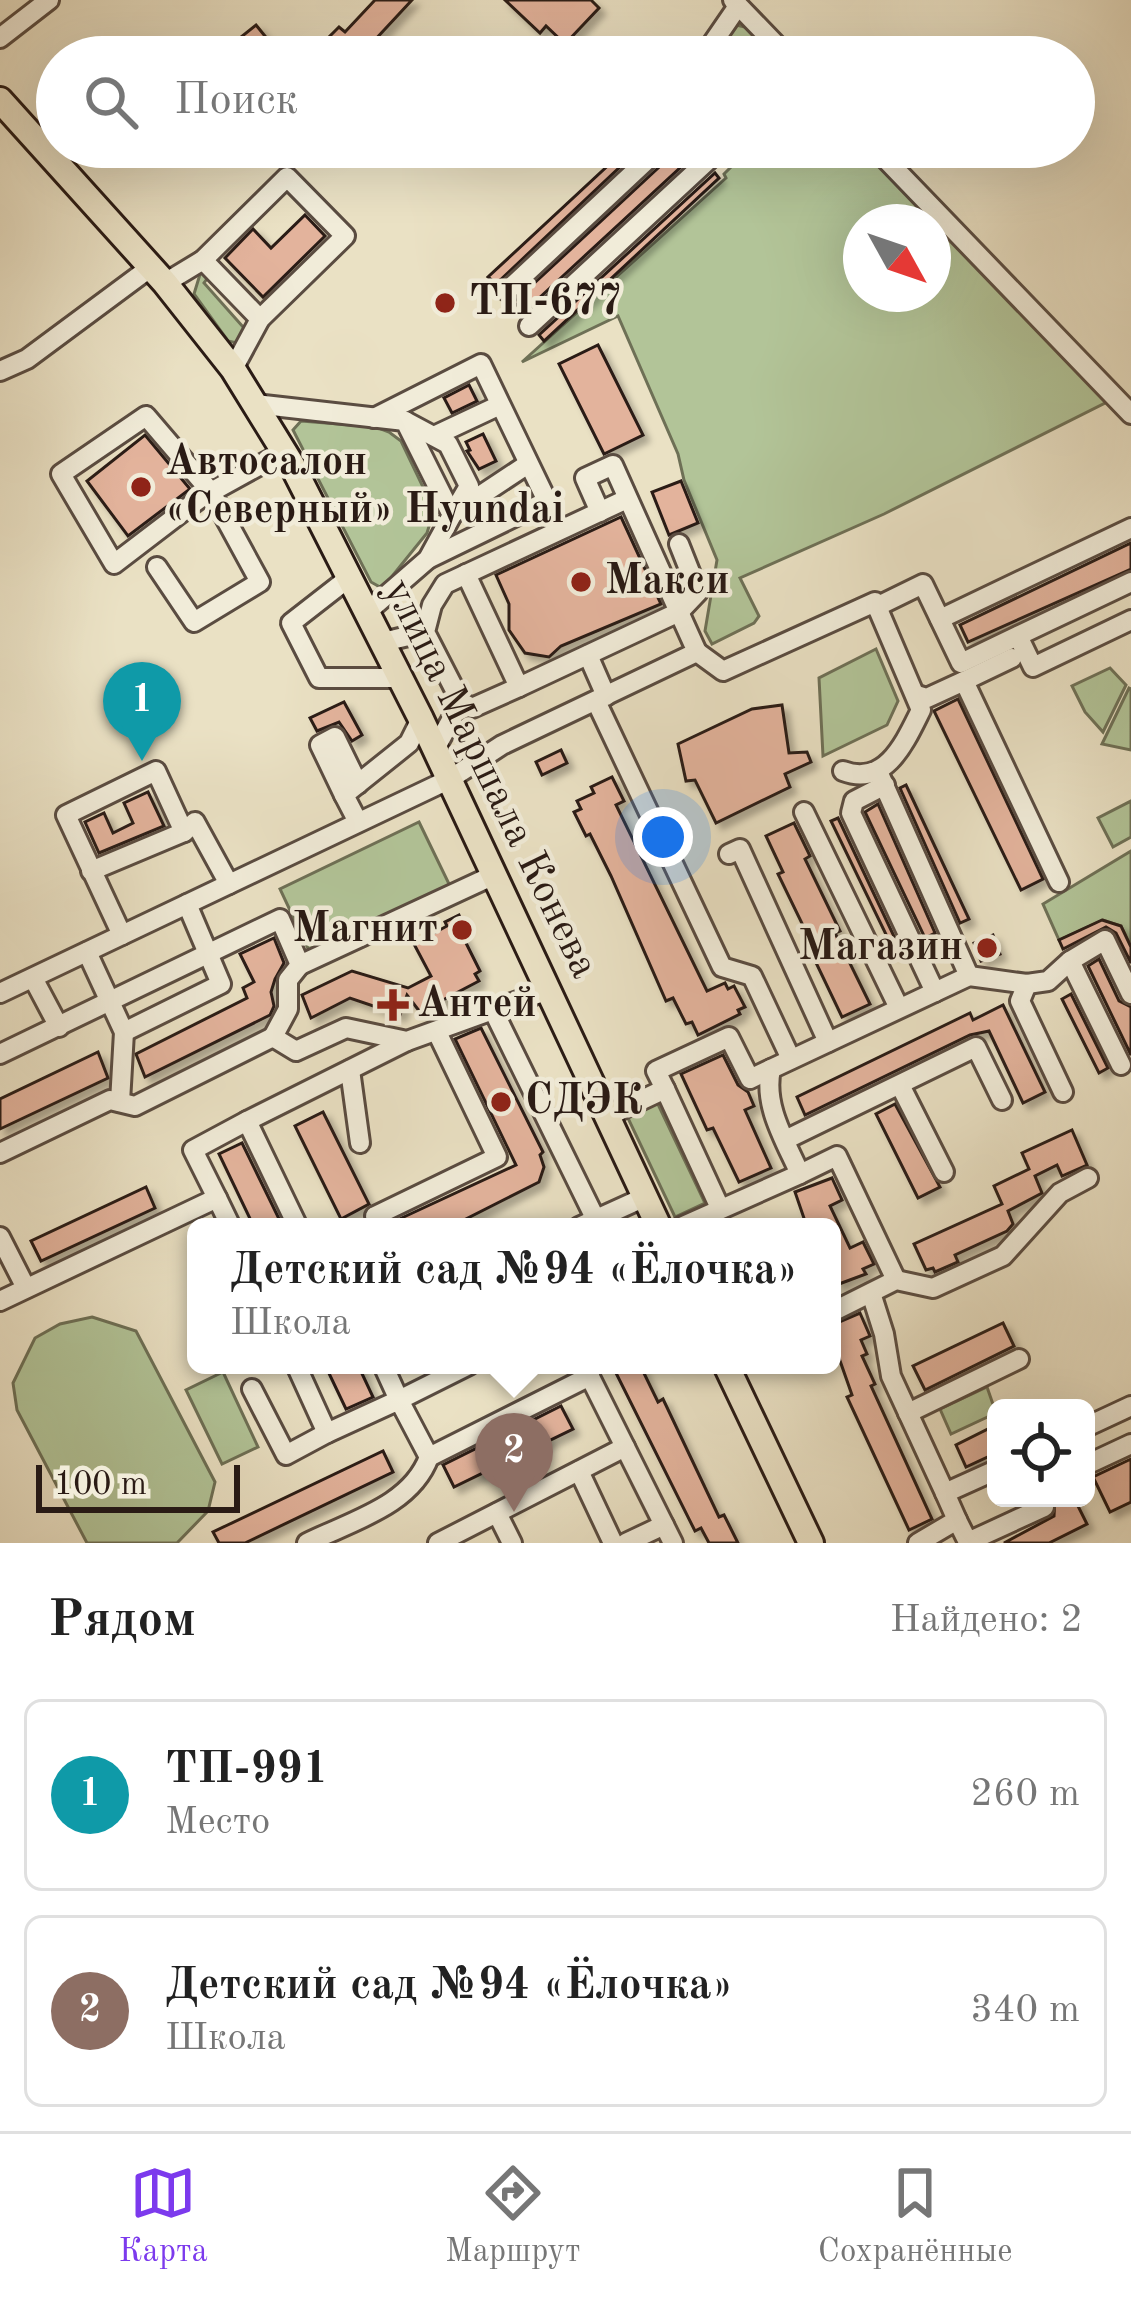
<!DOCTYPE html>
<html lang="ru">
<head>
<meta charset="utf-8">
<style>
	body { margin:0; font-family:"Old Standard TT",serif; background:#f2f2f2; color:#222 }
	.controls { position:absolute; right:36px; bottom:36px; display:grid; overflow:hidden; border-radius:18px; box-shadow:0 12px 48px #0002 }
	.controls button { width:108px; height:108px; display:grid; place-items:center; padding:0; border:0; border-bottom:3px solid #e0e0e0; background:#fff; color:#222; font:60px sans-serif }
	.compass { position:absolute; left:843px; top:204px; width:108px; height:108px; border-radius:50%; background:#fff; box-shadow:0 12px 48px #0002; rotate:130deg }
	.scale { position:absolute; left:36px; bottom:30px; width:204px; box-sizing:border-box; padding-left:12px; border:6px solid #2a1b15; border-top:0; font-size:33px; line-height:42px; white-space:nowrap; color:#2a1b15; -webkit-text-stroke:9px #f1ecd9; paint-order:stroke }
	.you { position:absolute; left:663px; top:837px; width:42px; height:42px; margin:-30px; border:9px solid #fff; border-radius:50%; background:#1a73e8; box-shadow:0 0 0 18px #1a73e833 }
	.badge { display:grid; place-items:center; width:78px; height:78px; border-radius:50%; background:#7c3aed; color:#fff; font-size:39px; font-weight:700 }
	.pin { position:absolute; translate:-50% -99px; filter:drop-shadow(0 3px 6px #0008) }
	.pin::after { content:''; position:absolute; top:63px; width:42px; height:36px; background:inherit; clip-path:polygon(0 0,100% 0,50% 100%) }
	.popup { position:absolute; left:187px; top:1218px; width:654px; height:156px; box-sizing:border-box; display:grid; place-content:center; border-radius:18px; background:#fff; filter:drop-shadow(0 3px 9px #0005); font-size:39px; white-space:nowrap; color:#767676 }
	.popup b { font-size:45px; color:#222 }
	.popup::after { content:''; position:absolute; left:50%; top:100%; margin-left:-24px; border:24px solid transparent; border-top-color:#fff }
	.list { margin:0; padding:0; list-style:none }
	h2 { display:flex; justify-content:space-between; align-items:center; height:156px; margin:0; padding:0 48px; font-size:51px }
	h2 small { font-size:39px; font-weight:400; color:#767676 }
	.list li { display:grid; grid-template-columns:78px 1fr auto; gap:36px; align-items:center; box-sizing:border-box; height:192px; margin:0 24px 24px; padding:0 24px; border:3px solid #e0e0e0; border-radius:18px }
	.list b { display:block; font-size:45px; white-space:nowrap }
	.list p { margin:0; font-size:39px; white-space:nowrap; color:#767676 }
	.list em { font-size:39px; font-style:normal; color:#767676 }
	.icon { flex:none; width:66px; height:66px; fill:none; stroke:currentColor; stroke-width:2; stroke-linecap:round; stroke-linejoin:round }
	.map { position:relative; flex:none; width:1131px; height:1543px; overflow:hidden }
	.search { position:absolute; background:#fff; box-shadow:0 12px 48px #0002; left:36px; right:36px; top:36px; height:132px; display:flex; align-items:center; gap:30px; box-sizing:border-box; padding:0 42px; border-radius:66px; color:#767676; font-size:45px }
	.sheet { height:588px; background:#fff }
	nav { display:flex; justify-content:space-around; align-items:center; box-sizing:border-box; height:168px; border-top:3px solid #e0e0e0; background:#fff; font-size:33px; color:#767676 }
	nav a { display:grid; justify-items:center; gap:6px }
	nav .on { color:#7c3aed }
	.map>svg:first-child { display:block }
</style>
</head>
<body>
<div class="map">
<svg width="1131" height="1543" viewBox="0 0 1131 1543">
	<defs>
		<filter id="shadow"><feDropShadow dx="6" dy="6" stdDeviation="3" flood-color="#0004"/></filter>
	</defs>
	<rect width="100%" height="100%" fill="#eae1c4"/>
	<filter id="stains"><feTurbulence type="fractalNoise" baseFrequency=".00167" numOctaves="4"/><feColorMatrix values="0 0 0 0 .2 0 0 0 0 .09 0 0 0 0 .02 0 0 0 .5 -.17"/></filter>
	<radialGradient id="worn" r=".72"><stop offset=".6" stop-color="#630" stop-opacity="0"/><stop offset="1" stop-color="#630" stop-opacity=".3"/></radialGradient>
	<!-- green -->
	<g fill="#b2c498" stroke="#6e7056" stroke-width="3" fill-rule="evenodd">
		<path d="M 736,25 L 745,27 L 774,57 L 708,57 L 728,29 Z"/>
		<path d="M 724,147 L 861,147 L 1107,402 L 884,514 L 740,578 L 759,616 L 754,623 L 712,644 L 705,631 L 717,560 L 684,480 L 678,454 L 618,316 L 522,362 L 726,178 L 724,174 L 737,161 ZM 861,222 L 933,222 L 933,294 L 861,294 Z"/>
		<path d="M 201,271 L 209,276 L 204,283 L 244,328 L 237,343 L 228,341 L 194,294 Z"/>
		<path d="M 301,421 L 376,427 L 389,432 L 401,441 L 434,510 L 427,533 L 385,585 L 380,587 L 371,582 L 293,430 Z"/>
		<path d="M 876,649 L 898,701 L 887,725 L 823,756 L 819,678 Z"/>
		<path d="M 1110,668 L 1126,685 L 1103,732 L 1085,712 L 1072,686 Z"/>
		<path d="M 1129,688 L 1131,689 L 1131,750 L 1102,744 Z"/>
		<path d="M 1131,801 L 1131,837 L 1113,847 L 1098,818 Z"/>
		<path d="M 419,822 L 451,888 L 311,955 L 280,889 Z"/>
		<path d="M 1131,851 L 1131,947 L 1121,926 L 1103,920 L 1059,940 L 1043,904 Z"/>
		<path d="M 656,1100 L 705,1203 L 675,1217 L 626,1114 Z"/>
		<path d="M 92,1317 L 136,1331 L 215,1482 L 208,1511 L 177,1543 L 87,1543 L 17,1410 L 13,1383 L 35,1338 L 60,1324 Z"/>
		<path d="M 223,1372 L 258,1447 L 222,1464 L 186,1390 Z"/>
		<path d="M 987,1387 L 996,1413 L 951,1434 L 940,1409 Z"/>
	</g>
	<!-- building -->
	<g fill="#e3b39c" stroke="#2a1b15" stroke-width="3" filter="url(#shadow)">
		<path d="M 375,0 L 412,0 L 359,57 L 338,57 L 323,43 L 339,27 L 345,32 Z"/>
		<path d="M 505,0 L 591,0 L 599,8 L 565,44 L 546,26 L 540,33 Z"/>
		<path d="M 256,25 L 282,57 L 216,57 Z"/>
		<path d="M 628,147 L 641,147 L 496,284 L 488,277 Z"/>
		<path d="M 674,147 L 690,147 L 696,153 L 524,312 L 514,302 L 670,157 Z"/>
		<path d="M 715,173 L 719,178 L 544,341 L 539,335 Z"/>
		<path d="M 305,215 L 325,236 L 263,297 L 225,258 L 253,229 L 271,248 Z"/>
		<path d="M 598,345 L 643,435 L 604,454 L 559,364 Z"/>
		<path d="M 469,385 L 477,401 L 452,413 L 444,398 Z"/>
		<path d="M 483,434 L 496,461 L 479,469 L 467,451 L 470,450 L 466,442 Z"/>
		<path d="M 145,435 L 190,489 L 128,536 L 87,481 Z"/>
		<path d="M 681,481 L 698,523 L 669,535 L 652,492 Z"/>
		<path d="M 621,517 L 661,604 L 561,646 L 549,657 L 525,653 L 509,630 L 509,604 L 496,575 Z"/>
		<path d="M 1131,543 L 1131,569 L 968,642 L 960,625 Z"/>
		<path d="M 958,699 L 1043,879 L 1021,890 L 934,711 Z"/>
		<path d="M 344,702 L 362,735 L 352,741 L 339,722 L 317,731 L 310,718 Z"/>
		<path d="M 782,705 L 789,753 L 807,752 L 811,762 L 785,774 L 790,787 L 716,823 L 695,780 L 686,781 L 678,744 L 752,709 Z"/>
		<path d="M 561,750 L 567,763 L 542,775 L 536,762 Z"/>
		<path d="M 612,777 L 624,801 L 616,805 L 707,991 L 725,983 L 728,989 L 734,986 L 745,1007 L 738,1010 L 740,1014 L 698,1035 L 692,1022 L 686,1024 L 673,998 L 666,1001 L 611,876 L 590,834 L 586,836 L 574,812 L 581,809 L 577,801 L 594,793 L 591,787 Z"/>
		<path d="M 906,785 L 969,919 L 960,923 L 900,788 Z"/>
		<path d="M 148,792 L 164,826 L 99,853 L 85,822 L 104,813 L 113,833 L 133,823 L 124,803 Z"/>
		<path d="M 878,804 L 935,933 L 925,938 L 865,812 Z"/>
		<path d="M 838,818 L 900,949 L 894,951 L 831,821 Z"/>
		<path d="M 794,823 L 810,856 L 805,859 L 840,931 L 835,933 L 870,1004 L 842,1017 L 808,946 L 812,944 L 778,874 L 783,872 L 766,836 Z"/>
		<path d="M 459,915 L 464,926 L 459,929 L 480,971 L 475,974 L 479,981 L 420,1012 L 407,995 L 400,1015 L 350,998 L 311,1018 L 302,995 L 352,971 L 408,988 L 431,976 L 414,944 L 447,926 L 445,922 Z"/>
		<path d="M 1102,920 L 1121,926 L 1131,947 L 1131,963 L 1116,933 L 1106,927 L 1063,949 L 1059,940 Z"/>
		<path d="M 993,935 L 1000,954 L 981,961 L 974,943 Z"/>
		<path d="M 274,938 L 284,963 L 275,979 L 271,992 L 274,1006 L 270,1015 L 145,1077 L 136,1054 L 247,998 L 243,988 L 254,982 L 240,954 Z"/>
		<path d="M 1099,959 L 1119,1001 L 1131,1007 L 1131,1055 L 1088,966 Z"/>
		<path d="M 1071,994 L 1108,1068 L 1099,1073 L 1062,999 Z"/>
		<path d="M 1003,1005 L 1045,1092 L 1023,1103 L 989,1031 L 970,1035 L 805,1115 L 797,1097 L 970,1013 L 973,1020 Z"/>
		<path d="M 481,1028 L 543,1152 L 540,1155 L 544,1167 L 539,1182 L 450,1227 L 394,1227 L 393,1222 L 516,1165 L 455,1039 Z"/>
		<path d="M 98,1052 L 108,1078 L 0,1129 L 0,1099 Z"/>
		<path d="M 723,1055 L 738,1085 L 748,1092 L 754,1106 L 745,1110 L 771,1168 L 739,1182 L 713,1128 L 707,1130 L 681,1074 Z"/>
		<path d="M 895,1104 L 940,1187 L 918,1198 L 876,1114 Z"/>
		<path d="M 323,1112 L 369,1204 L 341,1219 L 295,1126 Z"/>
		<path d="M 1072,1130 L 1087,1165 L 1062,1176 L 1057,1165 L 1035,1176 L 1042,1193 L 1008,1211 L 1013,1224 L 1007,1231 L 955,1255 L 958,1262 L 935,1272 L 933,1268 L 926,1270 L 914,1244 L 1002,1204 L 994,1186 L 1029,1169 L 1022,1153 Z"/>
		<path d="M 242,1143 L 283,1227 L 254,1227 L 219,1154 Z"/>
		<path d="M 832,1178 L 842,1200 L 830,1206 L 850,1248 L 863,1242 L 874,1264 L 863,1269 L 866,1274 L 839,1284 L 832,1269 L 832,1227 L 807,1227 L 795,1192 Z"/>
		<path d="M 146,1187 L 155,1208 L 41,1261 L 31,1241 Z"/>
		<path d="M 860,1313 L 870,1336 L 861,1340 L 867,1354 L 862,1356 L 875,1384 L 871,1386 L 932,1519 L 909,1530 L 847,1397 L 852,1395 L 832,1338 L 832,1325 Z"/>
		<path d="M 1003,1323 L 1014,1346 L 925,1390 L 913,1366 Z"/>
		<path d="M 325,1365 L 358,1365 L 373,1397 L 346,1409 Z"/>
		<path d="M 612,1365 L 640,1365 L 658,1402 L 663,1399 L 719,1517 L 724,1515 L 738,1543 L 709,1543 L 701,1528 L 695,1531 Z"/>
		<path d="M 561,1406 L 573,1429 L 454,1487 L 443,1465 Z"/>
		<path d="M 996,1425 L 996,1453 L 966,1467 L 956,1445 Z"/>
		<path d="M 383,1451 L 393,1472 L 245,1543 L 219,1543 L 213,1532 Z"/>
		<path d="M 1131,1459 L 1131,1502 L 1110,1512 L 1093,1477 Z"/>
		<path d="M 1055,1498 L 1074,1498 L 1087,1524 L 1049,1543 L 1004,1543 L 1054,1516 Z"/>
	</g>
	<g fill="none" stroke-linecap="round" stroke-linejoin="round">
		<!-- minor casing -->
		<g stroke="#5a4c41" stroke-width="24">
			<g id="minor">
				<path d="M 733,0 L 788,57"/>
				<path d="M 0,38 L 49,0"/>
				<path d="M 703,57 L 738,6"/>
				<path d="M 874,147 L 1131,414"/>
				<path d="M 203,260 L 260,319"/>
				<path d="M 165,283 L 203,260 L 287,177 L 345,236 L 260,319 L 233,369"/>
				<path d="M 507,291 L 661,147"/>
				<path d="M 529,326 L 716,153 L 711,147"/>
				<path d="M 0,371 L 27,359 L 151,267"/>
				<path d="M 255,404 L 405,421 L 452,515 L 428,559 L 367,612"/>
				<path d="M 374,418 L 481,364 L 547,501 L 428,559"/>
				<path d="M 405,421 L 448,444 L 469,486 L 452,515"/>
				<path d="M 434,436 L 500,405"/>
				<path d="M 457,511 L 528,464"/>
				<path d="M 600,512 L 585,478 L 613,465 L 679,612 L 698,592 L 679,544"/>
				<path d="M 157,567 L 194,622 L 260,582 L 211,492 L 146,416 L 61,474 L 114,564 L 203,496 L 211,492 L 284,452"/>
				<path d="M 350,577 L 291,623 L 319,678 L 401,678"/>
				<path d="M 876,607 L 923,584 L 961,663 L 1131,582"/>
				<path d="M 940,619 L 1131,528"/>
				<path d="M 1018,636 L 1033,667 L 1131,620"/>
				<path d="M 383,642 L 425,632"/>
				<path d="M 697,652 L 723,671 L 875,602 L 921,710 C 905,742 886,787 843,771"/>
				<path d="M 588,655 L 606,696"/>
				<path d="M 964,681 L 1012,658"/>
				<path d="M 917,695 L 927,698 L 964,681 L 1059,882"/>
				<path d="M 596,701 L 722,967 L 752,976 L 791,1059"/>
				<path d="M 461,702 L 425,632 L 432,605 L 445,584 L 627,499"/>
				<path d="M 461,702 L 472,708 L 519,687"/>
				<path d="M 435,749 L 461,702"/>
				<path d="M 880,776 L 969,976"/>
				<path d="M 885,785 L 854,801 L 851,813 L 935,992"/>
				<path d="M 344,795 L 320,745 L 335,737 L 358,784"/>
				<path d="M 804,812 L 899,1008"/>
				<path d="M 358,822 L 344,795 L 409,743 L 421,719"/>
				<path d="M 729,854 L 740,849 L 828,1042"/>
				<path d="M 91,871 L 184,832 L 195,822 L 229,884"/>
				<path d="M 122,935 L 66,815 L 156,771 L 184,832"/>
				<path d="M 87,952 L 124,1032 L 120,1102"/>
				<path d="M 33,978 L 59,1027"/>
				<path d="M 1027,984 L 1020,1001 L 1063,1092"/>
				<path d="M 0,993 L 450,779 L 502,745 L 697,652 L 679,612 L 519,687 L 466,574"/>
				<path d="M 492,1008 L 596,1220"/>
				<path d="M 124,1032 L 221,984 L 187,904"/>
				<path d="M 273,1037 L 288,1009 L 288,980 L 300,965"/>
				<path d="M 0,1054 L 280,919 L 300,965 L 494,875"/>
				<path d="M 1121,1065 L 1070,961 L 1105,940 L 1131,994"/>
				<path d="M 350,1070 L 360,1143"/>
				<path d="M 900,1085 L 944,1172"/>
				<path d="M 665,1089 L 656,1071 L 729,1037 L 750,1079 L 771,1069"/>
				<path d="M 608,1116 L 665,1089 L 720,1208"/>
				<path d="M 247,1121 L 407,1041"/>
				<path d="M 785,1140 L 976,1047 L 1002,1100"/>
				<path d="M 0,1153 L 110,1100 L 135,1106 L 273,1037 L 296,1051 L 346,1028 L 407,1041 L 548,990"/>
				<path d="M 800,1174 L 837,1156 L 896,1280"/>
				<path d="M 217,1198 L 231,1227"/>
				<path d="M 381,1227 L 375,1216 L 497,1157 L 437,1032"/>
				<path d="M 579,1227 L 645,1197"/>
				<path d="M 681,1227 L 800,1174 C 785,1140 763,1106 771,1069 L 969,976 L 1027,984 L 1048,981 L 1070,961"/>
				<path d="M 0,1237 L 26,1288"/>
				<path d="M 871,1293 L 884,1334 L 891,1376 L 945,1493"/>
				<path d="M 0,1301 L 217,1198 L 193,1150 L 247,1121 L 298,1227"/>
				<path d="M 832,1312 L 896,1280 L 933,1288 L 1003,1256 L 1060,1193 L 1088,1178"/>
				<path d="M 296,1365 L 327,1433 L 399,1400 L 429,1457 L 590,1376"/>
				<path d="M 383,1365 L 399,1400 L 469,1365"/>
				<path d="M 584,1365 L 673,1543"/>
				<path d="M 252,1389 L 286,1455 L 327,1433"/>
				<path d="M 908,1413 L 1019,1359"/>
				<path d="M 1086,1427 L 1131,1406"/>
				<path d="M 1086,1465 L 1131,1444"/>
				<path d="M 579,1471 L 613,1543"/>
				<path d="M 497,1513 L 512,1543"/>
				<path d="M 957,1520 L 968,1542 L 1044,1507 L 1040,1498"/>
				<path d="M 307,1543 C 351,1521 411,1506 429,1457"/>
				<path d="M 438,1543 L 625,1447"/>
				<path d="M 626,1543 L 664,1525"/>
				<path d="M 918,1543 L 957,1520 L 945,1493 L 996,1470"/>
			</g>
		</g>
		<!-- major casing -->
		<g stroke="#2a1b15" stroke-width="30">
			<g id="major">
				<path d="M 0,100 L 165,283 L 233,369 L 291,463 L 421,719 L 659,1227"/>
				<path d="M 726,1365 L 811,1543"/>
			</g>
		</g>
		<!-- minor -->
		<use href="#minor" stroke="#f1ecd9" stroke-width="18"/>
		<!-- major -->
		<use href="#major" stroke="#eae1c4" stroke-width="24"/>
	</g>
	<!-- markers -->
	<g fill="#8f2418" stroke="#f1ecd9" stroke-width="4.5">
		<circle cx="445" cy="303" r="12"/>
		<circle cx="141" cy="487" r="12"/>
		<circle cx="581" cy="582" r="12"/>
		<circle cx="462" cy="930" r="12"/>
		<circle cx="987" cy="948" r="12"/>
		<path d="M387 987h12v12h12v12h-12v12h-12v-12h-12v-12h12z"/>
		<circle cx="501" cy="1102" r="12"/>
	</g>
	<g text-anchor="middle" dominant-baseline="central" stroke-width="9" stroke-linejoin="round" paint-order="stroke">
		<!-- poi labels -->
		<g font-size="42" font-weight="bold" fill="#2a1b15" stroke="#f1ecd9" text-anchor="start">
			<text x="469" y="303">ТП-677</text>
			<text x="165" y="463">Автосалон<tspan x="165" dy="48">«Северный» Hyundai</tspan></text>
			<text x="605" y="582">Макси</text>
			<text x="438" y="930" text-anchor="end">Магнит</text>
			<text x="963" y="948" text-anchor="end">Магазин</text>
			<text x="417" y="1005">Антей</text>
			<text x="525" y="1102">СДЭК</text>
		</g>
		<!-- street labels -->
		<g font-size="42" fill="#2a1b15" stroke="#f1ecd9">
			<text transform="translate(490 779) rotate(64)">улица Маршала Конева</text>
		</g>
	</g>
	<rect width="100%" height="100%" filter="url(#stains)"/>
	<rect width="100%" height="100%" fill="url(#worn)"/>
</svg>
<div class="controls">
<button><svg class="icon" aria-label="locate" viewBox="0 0 24 24"><circle cx="12" cy="12" r="6"/><path d="M12 2v4M12 18v4M2 12h4M18 12h4"/></svg></button>
</div>
<svg class="compass" viewBox="-18 -18 36 36"><path d="M0-13l5 13h-10z" fill="#e53935"/><path d="M0 13l5-13h-10z" fill="#767676"/></svg>
<div class="scale">100 m</div>
<div class="you"></div>
<div class="pin badge" style="left:142px;top:761px;background:#0f9aa8">1</div>
<div class="pin badge" style="left:514px;top:1512px;background:#8d6e63">2</div>
<div class="popup"><b>Детский сад №94 «Ёлочка»</b>Школа</div>
<div class="search"><svg class="icon" aria-label="search" viewBox="0 0 24 24"><circle cx="10" cy="10" r="6"/><path d="M15 15l6 6"/></svg>Поиск</div>
</div>
<section class="sheet">
<h2>Рядом<small>Найдено: 2</small></h2>
<ul class="list">
<li><span class="badge" style="background:#0f9aa8">1</span><div><b>ТП-991</b><p>Место</p></div><em>260 m</em></li>
<li><span class="badge" style="background:#8d6e63">2</span><div><b>Детский сад №94 «Ёлочка»</b><p>Школа</p></div><em>340 m</em></li>
</ul>
</section>
<nav>
<a class="on"><svg class="icon" aria-label="map" viewBox="0 0 24 24"><path d="M3 6l6-2 6 2 6-2v14l-6 2-6-2-6 2zM9 4v14M15 6v14"/></svg>Карта</a>
<a><svg class="icon" aria-label="directions" viewBox="0 0 24 24"><path d="M12 3l9 9-9 9-9-9zM9 14v-3h6M13 9l2 2-2 2"/></svg>Маршрут</a>
<a><svg class="icon" aria-label="saved" viewBox="0 0 24 24"><path d="M7 4h10v16l-5-4-5 4z"/></svg>Сохранённые</a>
</nav>
</body>
</html>
